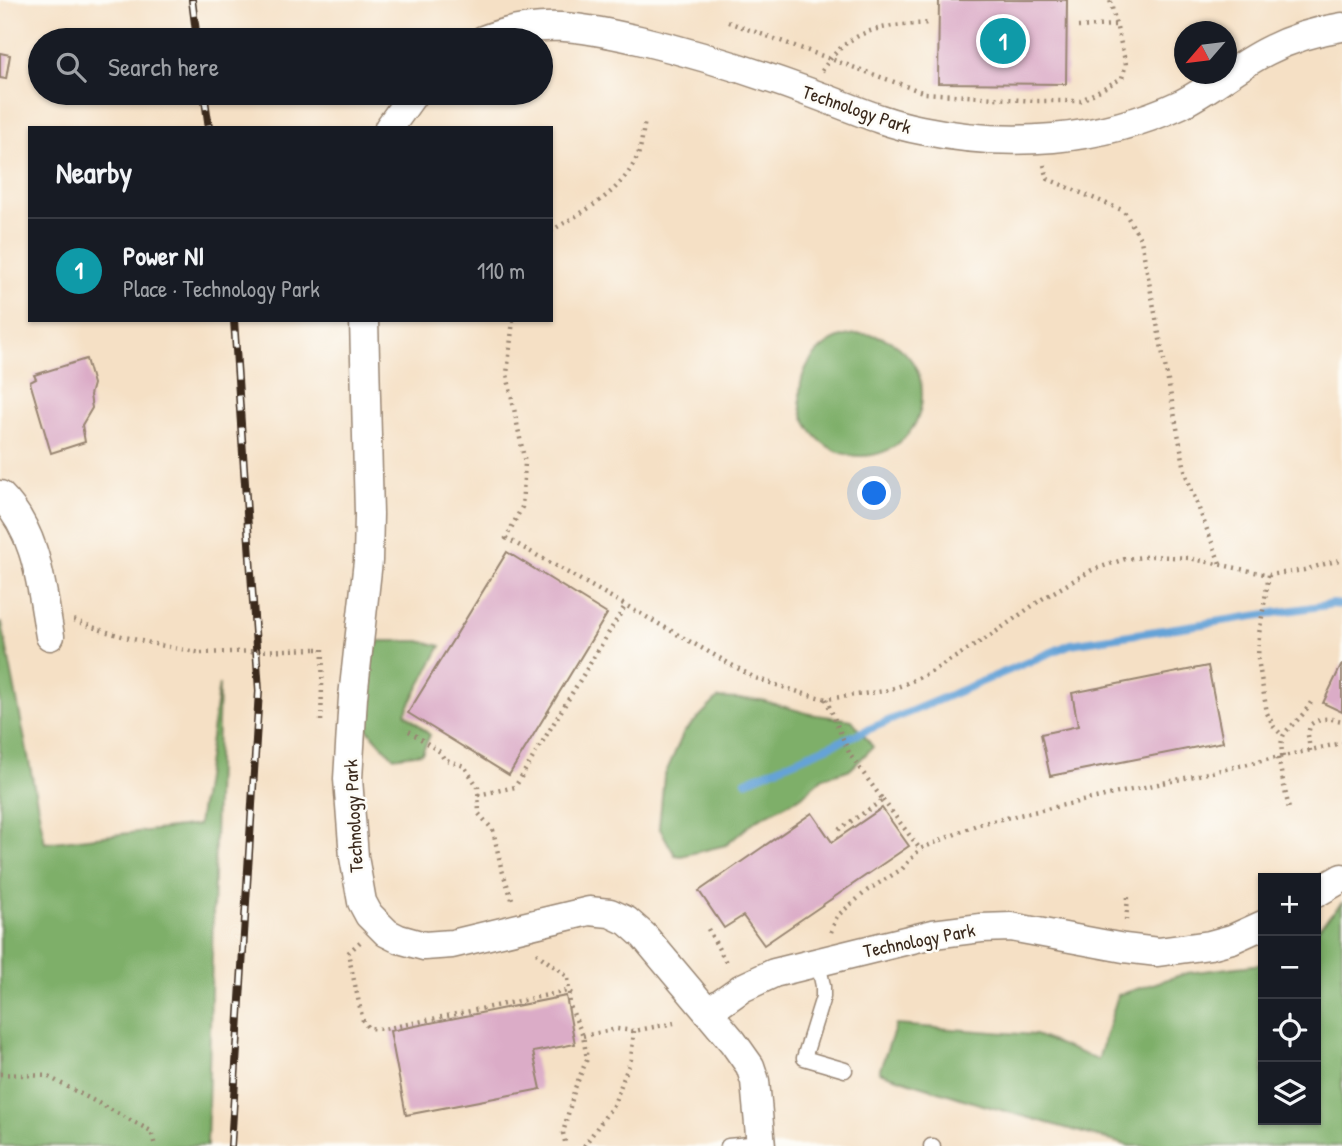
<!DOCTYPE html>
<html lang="en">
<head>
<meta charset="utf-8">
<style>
	body { margin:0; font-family:"Patrick Hand",sans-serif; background:#20242c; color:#f1f3f6 }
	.controls { position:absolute; right:21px; bottom:21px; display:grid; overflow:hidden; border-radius:0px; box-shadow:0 2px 5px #0004 }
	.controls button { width:63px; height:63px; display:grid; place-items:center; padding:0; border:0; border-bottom:2px solid #363941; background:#171b24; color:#f1f3f6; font:35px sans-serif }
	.compass { position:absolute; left:1174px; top:21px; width:63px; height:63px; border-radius:50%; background:#171b24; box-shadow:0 2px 5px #0004; rotate:242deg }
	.you { position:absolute; left:875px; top:494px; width:24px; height:24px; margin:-18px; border:5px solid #fff; border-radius:50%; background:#1a73e8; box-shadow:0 0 0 10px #1a73e833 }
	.badge { display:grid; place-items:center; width:46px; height:46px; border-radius:50%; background:#d690ce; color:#fff; font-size:23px; font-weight:700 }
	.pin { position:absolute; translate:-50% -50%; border:4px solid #fff; box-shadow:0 2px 7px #0006 }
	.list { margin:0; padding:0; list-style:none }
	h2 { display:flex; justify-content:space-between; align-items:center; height:91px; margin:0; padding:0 28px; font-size:30px }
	h2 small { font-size:23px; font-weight:400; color:#9ea1a6 }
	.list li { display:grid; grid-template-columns:46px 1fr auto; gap:21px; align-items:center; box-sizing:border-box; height:105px; padding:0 28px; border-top:2px solid #363941 }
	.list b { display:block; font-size:26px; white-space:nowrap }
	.list p { margin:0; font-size:23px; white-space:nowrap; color:#9ea1a6 }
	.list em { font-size:23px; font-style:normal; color:#9ea1a6 }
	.icon { flex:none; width:38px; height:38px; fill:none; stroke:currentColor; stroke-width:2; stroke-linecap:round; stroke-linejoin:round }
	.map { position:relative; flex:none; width:1342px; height:1146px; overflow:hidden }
	.search { position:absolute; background:#171b24; box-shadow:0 2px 5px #0004; left:28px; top:28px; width:525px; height:77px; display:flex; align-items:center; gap:18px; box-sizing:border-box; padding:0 24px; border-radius:38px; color:#9ea1a6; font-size:26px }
	.panel { position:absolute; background:#171b24; box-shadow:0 2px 5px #0004; left:28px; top:126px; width:525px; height:196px; border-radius:0px }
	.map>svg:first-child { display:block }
</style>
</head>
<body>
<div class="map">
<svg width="1342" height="1146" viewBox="0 0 1342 1146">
	<rect width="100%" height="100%" fill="#fdfcf7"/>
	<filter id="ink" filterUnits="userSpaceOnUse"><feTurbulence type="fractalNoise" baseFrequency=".0143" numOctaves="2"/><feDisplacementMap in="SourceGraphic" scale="14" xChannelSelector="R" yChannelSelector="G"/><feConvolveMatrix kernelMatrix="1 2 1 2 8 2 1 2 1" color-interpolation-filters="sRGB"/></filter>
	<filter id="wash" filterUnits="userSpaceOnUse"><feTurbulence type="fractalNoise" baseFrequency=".00686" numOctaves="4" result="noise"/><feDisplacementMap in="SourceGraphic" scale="28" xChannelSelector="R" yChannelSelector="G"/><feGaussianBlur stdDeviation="1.57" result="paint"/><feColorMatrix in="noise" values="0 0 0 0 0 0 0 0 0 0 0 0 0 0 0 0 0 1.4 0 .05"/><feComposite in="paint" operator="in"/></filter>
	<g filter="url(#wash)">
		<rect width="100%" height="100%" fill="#f5e0c5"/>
		<!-- forest -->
		<g fill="#7eaf69" stroke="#5c6c44" stroke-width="2">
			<circle cx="861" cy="395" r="61"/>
			<path d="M 0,623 L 2,623 L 45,843 L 198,825 L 219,684 L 207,1146 L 0,1146 Z"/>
			<path d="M 378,641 L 419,641 L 441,646 L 405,713 L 430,735 L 422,753 L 393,757 L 359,720 L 362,677 Z"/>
			<path d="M 718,698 L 761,700 L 810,714 L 852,720 L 873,747 L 851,769 L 822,778 L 801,797 L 756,820 L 726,845 L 681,856 L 675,855 L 659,827 L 664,777 L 684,732 Z"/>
			<path d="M 1342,903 L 1342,1146 L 1130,1146 L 976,1103 L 879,1072 L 896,1025 L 1035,1035 L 1098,1060 L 1118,995 L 1187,973 L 1263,964 L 1263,1120 L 1316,1120 L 1316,930 Z"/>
		</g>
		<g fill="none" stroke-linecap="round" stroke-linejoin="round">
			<!-- stream -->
			<path stroke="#65a3d7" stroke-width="8" d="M 746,781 L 1071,644 L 1333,604 L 1342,605"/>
		</g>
		<g id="blocks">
			<!-- building -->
			<g fill="#dbacc7">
				<path d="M 939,0 L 1067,0 L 1066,84 L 938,83 Z"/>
				<path d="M 0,53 L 10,55 L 6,79 L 0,78 Z"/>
				<path d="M 86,359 L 93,384 L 90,395 L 92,408 L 82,425 L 85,442 L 51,453 L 30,382 L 36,379 L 34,375 Z"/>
				<path d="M 507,552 L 607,614 L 509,775 L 408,713 Z"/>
				<path d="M 1342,664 L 1342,712 L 1323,703 Z"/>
				<path d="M 1208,666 L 1223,742 L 1050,776 L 1041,734 L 1078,726 L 1072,693 Z"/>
				<path d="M 882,808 L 909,846 L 764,945 L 743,916 L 724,928 L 699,891 L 812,813 L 832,842 Z"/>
				<path d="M 566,996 L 575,1044 L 533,1052 L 541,1089 L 406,1115 L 390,1031 Z"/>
			</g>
		</g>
	</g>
	<g filter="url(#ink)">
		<use href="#blocks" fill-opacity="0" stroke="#988572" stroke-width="2"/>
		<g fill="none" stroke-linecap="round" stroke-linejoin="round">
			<!-- service casing -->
			<g stroke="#988572" stroke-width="17">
				<g id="service">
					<path d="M 818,962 L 823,986 L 823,997 L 804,1058 L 845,1070"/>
					<path d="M 728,1146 L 761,1143"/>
					<path d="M 931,1146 L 933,1146"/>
				</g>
			</g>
			<!-- minor casing -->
			<g stroke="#988572" stroke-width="31">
				<g id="minor">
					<path d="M 483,40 C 539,18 582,27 639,40 C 698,54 754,72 811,93 C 847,106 883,123 921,130 C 1008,148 1100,142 1181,104 C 1211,89 1237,66 1267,51 C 1290,39 1316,31 1342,27"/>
					<path d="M 389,128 L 414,93"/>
					<path d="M 364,320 L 369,514 L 368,561 L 353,697 L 348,779 L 354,857 L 362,902 L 369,915 L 387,933 L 399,939 L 424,946 L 452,944 L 589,911 L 610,913 L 627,921 L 644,936 L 733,1042 L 750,1066 L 755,1081 L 761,1146"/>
					<path d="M 0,495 C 38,533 41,586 50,636"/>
					<path d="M 1316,893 L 1342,878"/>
					<path d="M 708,1012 L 742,988 L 774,973 L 933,934 L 981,928 L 1011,927 L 1124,948 L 1158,952 L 1210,945 L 1232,939 L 1263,925"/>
				</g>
			</g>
			<!-- path -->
			<g stroke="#988572" stroke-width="4.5" stroke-dasharray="2 5" stroke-linecap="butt">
				<path d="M 728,22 L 925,93 L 1035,101 L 1080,101 L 1122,78 L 1126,64 L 1110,0"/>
				<path d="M 1078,27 L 1115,25"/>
				<path d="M 822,71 C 849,27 883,26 930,23"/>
				<path d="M 1044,165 L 1048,179 L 1124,211 L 1141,240 L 1186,475 L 1221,566"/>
				<path d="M 551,231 C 585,210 627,191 640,149 C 642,140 643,130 645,121"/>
				<path d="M 513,320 L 507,374 L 525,463 L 522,507 L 506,538 L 755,678 L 805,694 L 826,699 L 885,691 L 903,685 L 931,672 L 990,636 L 1042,599 L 1092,570 L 1125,559 L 1152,556 L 1189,558 L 1269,575 L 1304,570 L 1342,559"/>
				<path d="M 1269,575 L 1259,634 L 1258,659 L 1267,713 L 1274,727 L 1282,735"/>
				<path d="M 74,620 C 115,637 158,645 201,653"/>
				<path d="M 316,649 L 323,649 L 321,722"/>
				<path d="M 826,699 L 850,755 L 883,800 L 835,832"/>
				<path d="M 409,731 L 440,752 L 444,759 L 464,766 L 478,787 L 479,814 L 493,830 L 501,867 L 513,902"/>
				<path d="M 1310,751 L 1308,735 L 1310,725 C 1321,717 1329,718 1342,721"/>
				<path d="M 1283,757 C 1277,731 1289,731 1303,714 C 1307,709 1310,704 1313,699"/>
				<path d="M 1278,758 L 1289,809"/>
				<path d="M 478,795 L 515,787 L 625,606"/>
				<path d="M 883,800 L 920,849"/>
				<path d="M 1126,920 L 1128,897"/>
				<path d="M 708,929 L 728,966"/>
				<path d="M 831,932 L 837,916 L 868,890 L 902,869 L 920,849 L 979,824 L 1342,743"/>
				<path d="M 360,942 L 348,953 L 363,1021 L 368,1028 L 384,1029 L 567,991 L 576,996"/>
				<path d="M 536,953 L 568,977 L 570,1006 L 583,1036 L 587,1059 L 575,1088 L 563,1133 L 566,1146"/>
				<path d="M 583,1036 L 617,1029 L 634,1031 L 674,1023"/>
				<path d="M 0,1074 L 47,1076 L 151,1131 L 155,1146"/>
				<path d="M 584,1146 L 614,1104 L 631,1059 L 634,1031"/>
			</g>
			<!-- service -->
			<use href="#service" stroke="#fff" stroke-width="14"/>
			<!-- minor -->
			<use href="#minor" stroke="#fff" stroke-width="28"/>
			<!-- rail casing -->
			<g stroke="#3b2a1e" stroke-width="8">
				<g id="rail">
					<path d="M 192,0 L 197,40"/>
					<path d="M 204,93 L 209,128"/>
					<path d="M 231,1146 L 259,691 L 234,320"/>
				</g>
			</g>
			<!-- rail -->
			<use href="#rail" stroke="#fdfcf7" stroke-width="5" stroke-dasharray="16" stroke-linecap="butt"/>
			<!-- path-bridge -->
			<path stroke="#988572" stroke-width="4.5" stroke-dasharray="2 5" stroke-linecap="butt" d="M 201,653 L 316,649"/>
		</g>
	</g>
	<g text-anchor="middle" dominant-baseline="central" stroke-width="5" stroke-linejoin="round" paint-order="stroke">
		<!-- street labels -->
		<g font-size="19" fill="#3b2a1e" stroke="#fdfcf7">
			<text transform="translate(857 109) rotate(19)">Technology Park</text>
			<text transform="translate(353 816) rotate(-93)">Technology Park</text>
			<text transform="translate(919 940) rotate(-11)">Technology Park</text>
		</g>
	</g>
</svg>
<div class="controls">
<button>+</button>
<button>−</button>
<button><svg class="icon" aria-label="locate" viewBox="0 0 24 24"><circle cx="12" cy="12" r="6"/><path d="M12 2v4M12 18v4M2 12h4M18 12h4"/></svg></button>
<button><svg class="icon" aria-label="layers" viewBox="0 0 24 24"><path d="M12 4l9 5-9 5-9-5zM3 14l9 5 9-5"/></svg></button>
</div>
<svg class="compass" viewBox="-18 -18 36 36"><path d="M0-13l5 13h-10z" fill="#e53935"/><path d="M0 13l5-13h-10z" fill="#9ea1a6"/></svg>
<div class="you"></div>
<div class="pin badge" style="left:1003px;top:41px;background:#0f9aa8">1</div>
<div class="search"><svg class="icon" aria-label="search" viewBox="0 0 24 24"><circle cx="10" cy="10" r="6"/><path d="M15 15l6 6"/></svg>Search here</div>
<section class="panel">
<h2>Nearby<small></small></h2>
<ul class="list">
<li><span class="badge" style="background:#0f9aa8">1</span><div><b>Power NI</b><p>Place · Technology Park</p></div><em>110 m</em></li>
</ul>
</section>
</div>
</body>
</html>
